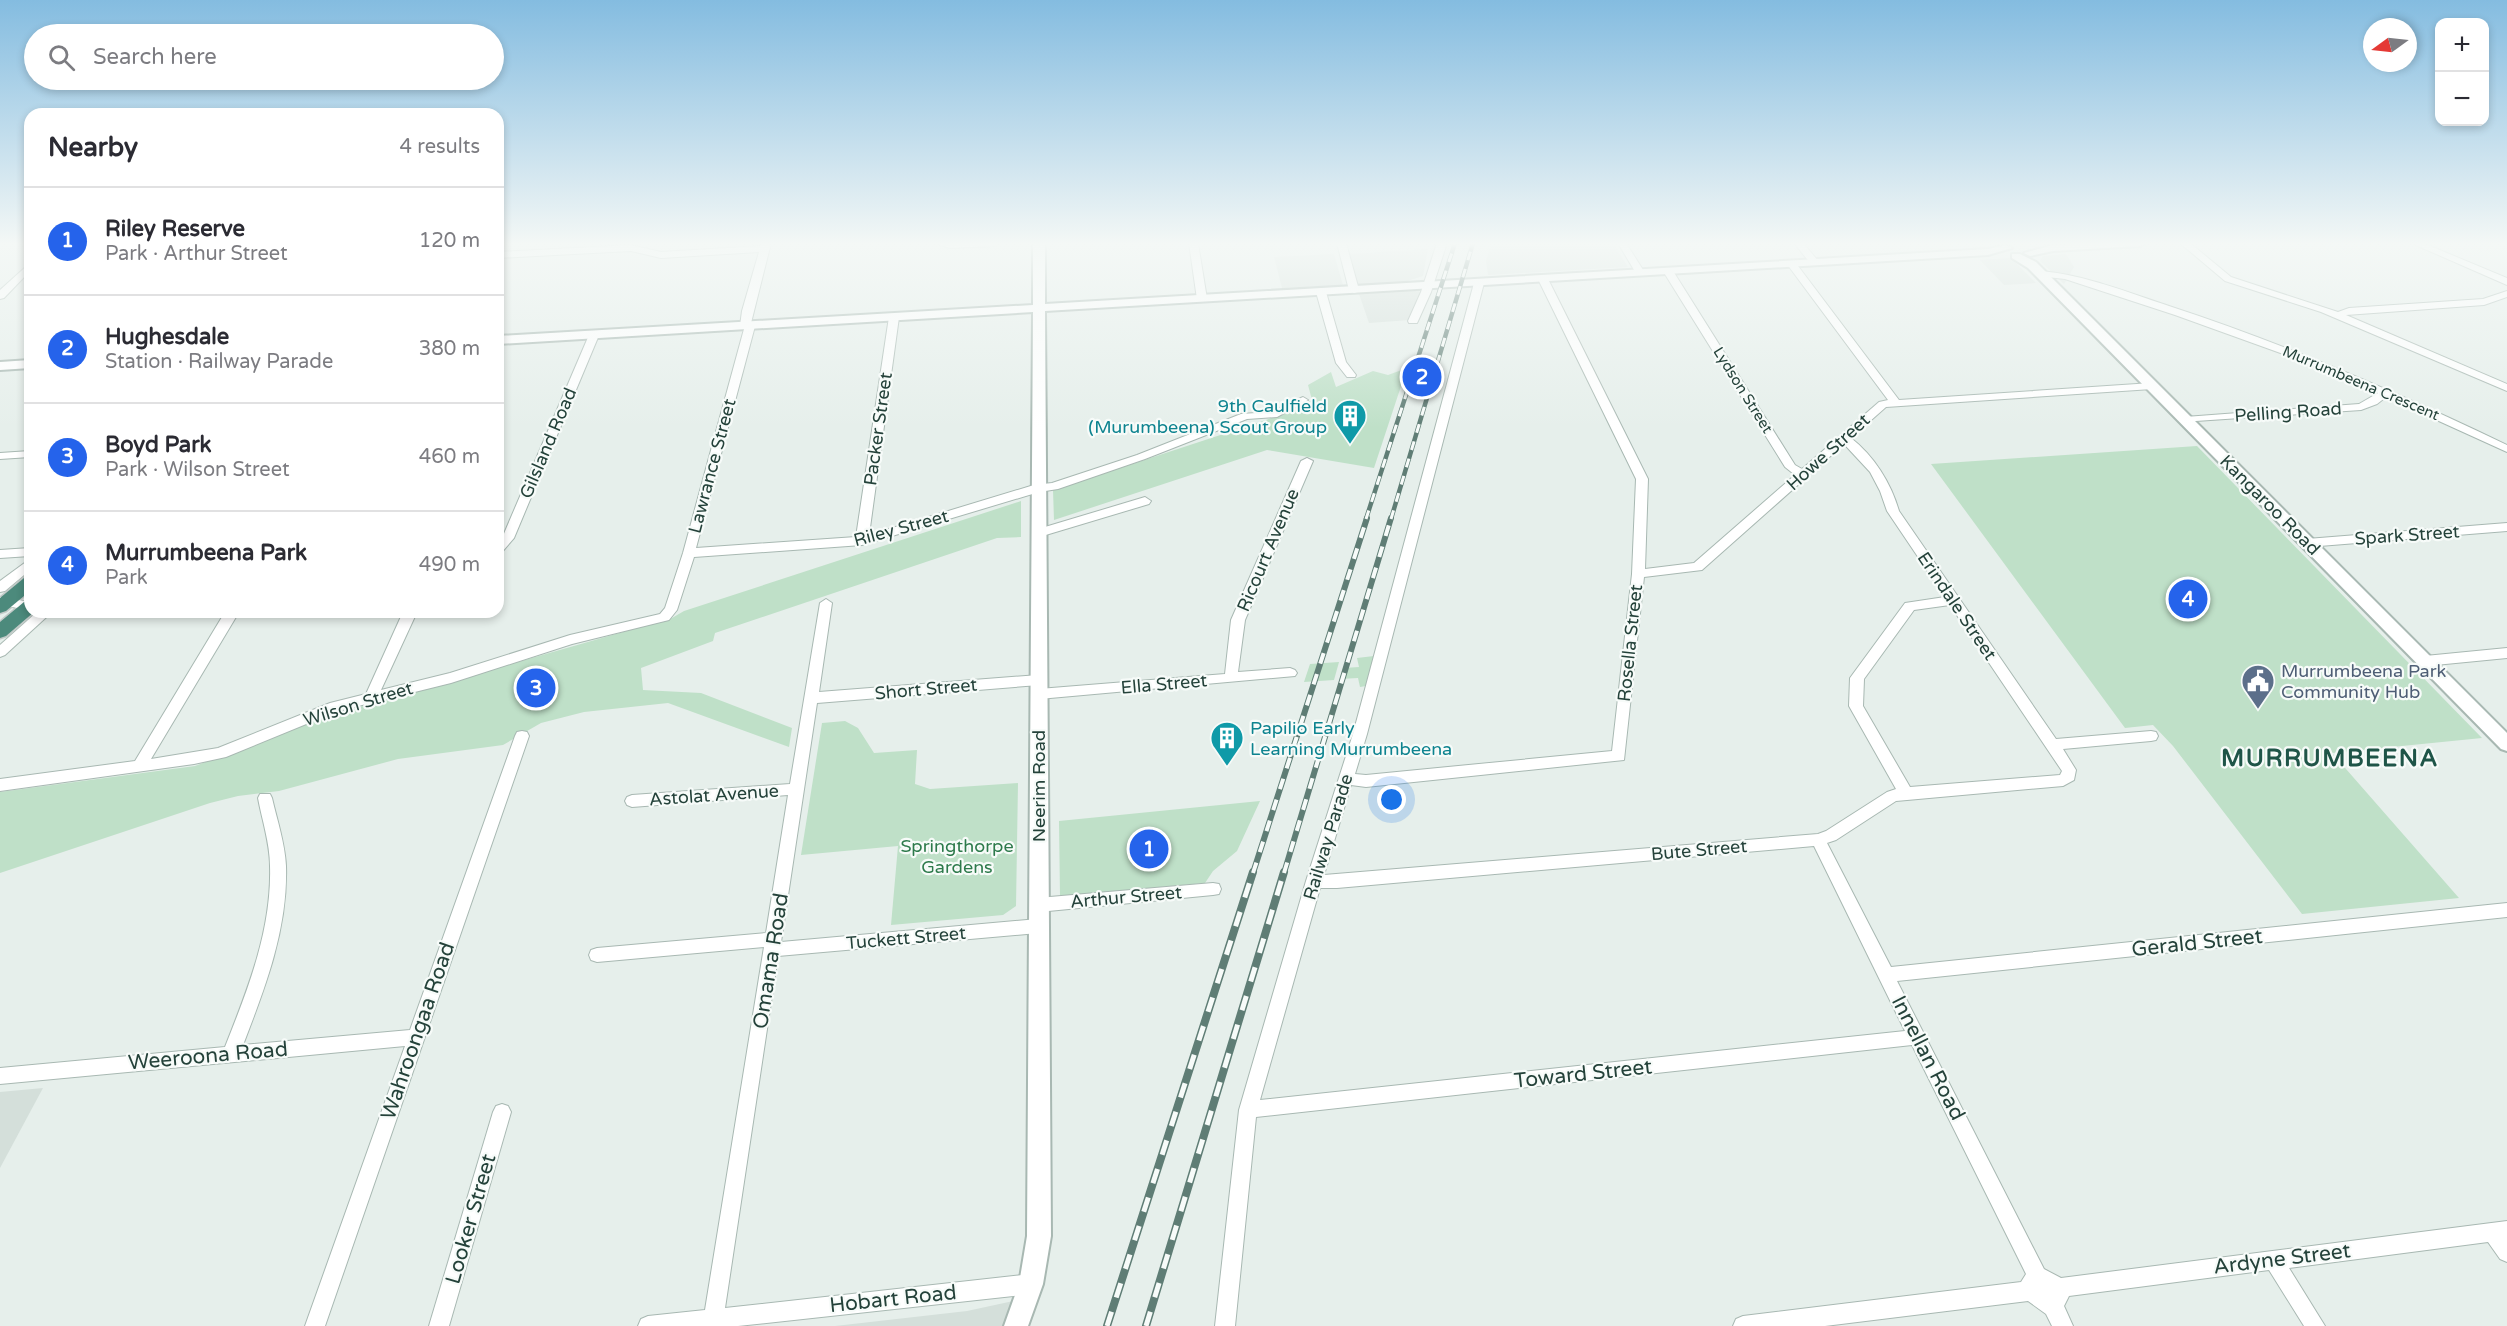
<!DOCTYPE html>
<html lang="en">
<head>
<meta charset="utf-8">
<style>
	body { margin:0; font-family:"Varela Round",sans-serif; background:#f2f2f3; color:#2b2b33 }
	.controls { position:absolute; right:18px; top:18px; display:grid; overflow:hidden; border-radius:12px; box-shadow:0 3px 9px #0003 }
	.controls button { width:54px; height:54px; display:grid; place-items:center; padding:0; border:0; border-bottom:2px solid #e1e1e2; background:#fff; color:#2b2b33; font:30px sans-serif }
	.compass { position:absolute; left:2363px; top:18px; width:54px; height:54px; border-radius:50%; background:#fff; box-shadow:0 3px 9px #0003; rotate:255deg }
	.you { position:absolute; left:1392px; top:800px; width:21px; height:21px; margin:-15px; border:4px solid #fff; border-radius:50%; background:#1a73e8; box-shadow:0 0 0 9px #1a73e833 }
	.badge { display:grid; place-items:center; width:39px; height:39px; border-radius:50%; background:#2563eb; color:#fff; font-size:20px; font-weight:700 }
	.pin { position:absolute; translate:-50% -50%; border:3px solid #fff; box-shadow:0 2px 6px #0006 }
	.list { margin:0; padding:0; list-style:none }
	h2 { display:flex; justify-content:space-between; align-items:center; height:78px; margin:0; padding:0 24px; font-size:26px }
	h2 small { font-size:20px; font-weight:400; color:#7c7c81 }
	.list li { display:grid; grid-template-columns:39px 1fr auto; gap:18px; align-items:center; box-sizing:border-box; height:108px; padding:0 24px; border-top:2px solid #e1e1e2 }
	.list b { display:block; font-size:22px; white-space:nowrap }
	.list p { margin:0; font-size:20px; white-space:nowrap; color:#7c7c81 }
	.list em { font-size:20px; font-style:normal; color:#7c7c81 }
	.icon { flex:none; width:33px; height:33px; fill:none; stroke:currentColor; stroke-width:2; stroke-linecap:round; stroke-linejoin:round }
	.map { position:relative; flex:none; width:2507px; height:1326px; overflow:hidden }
	.search { position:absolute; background:#fff; box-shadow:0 3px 9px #0003; left:24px; top:24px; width:480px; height:66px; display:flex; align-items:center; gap:15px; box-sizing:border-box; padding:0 21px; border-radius:33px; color:#7c7c81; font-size:22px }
	.panel { position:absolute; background:#fff; box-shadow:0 3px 9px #0003; left:24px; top:108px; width:480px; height:510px; border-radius:18px }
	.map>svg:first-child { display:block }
</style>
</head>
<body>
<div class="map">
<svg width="2507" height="1326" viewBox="0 0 2507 1326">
	<rect width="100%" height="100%" fill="#e6efeb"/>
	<!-- built -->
	<g fill="#d4dfda">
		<path d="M 1522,243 L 1613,243 L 1628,267 L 1488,275 L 1486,261 L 1491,244 Z"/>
		<path d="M 1428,249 L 1423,276 L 1404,282 L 1358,285 L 1349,254 Z"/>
		<path d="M 1334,254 L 1343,285 L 1282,288 L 1274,257 Z"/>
		<path d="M 2066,254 L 2074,267 L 2064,284 L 2040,261 L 2043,256 Z"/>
		<path d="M 2011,258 L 2036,283 L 2004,285 L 1980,260 Z"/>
		<path d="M 1417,290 L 1424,294 L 1410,320 L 1369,323 L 1359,294 Z"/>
		<path d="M 43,1088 L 0,1168 L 0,1092 Z"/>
		<path d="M 1018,1300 L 1008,1326 L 835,1326 L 967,1311 Z"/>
	</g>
	<!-- green -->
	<g fill="#bfe0c8">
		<path d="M 1407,368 L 1374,468 L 1267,450 L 1054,520 L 1053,490 L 1266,420 L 1312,400 L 1308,385 L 1331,372 L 1336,387 L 1373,371 L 1388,375 Z"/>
		<path d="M 2197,446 L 2482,738 L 2332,753 L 2459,898 L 2302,914 L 2173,746 L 2153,725 L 2125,728 L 1931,464 Z"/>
		<path d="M 1021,501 L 1021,537 L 997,538 L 715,633 L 713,641 L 641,668 L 643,690 L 701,693 L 792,728 L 789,747 L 668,703 L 584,712 L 541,723 L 503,745 L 398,759 L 279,791 L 238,796 L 210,803 L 0,873 L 0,792 L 195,766 L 321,718 L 672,618 L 684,611 Z"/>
		<path d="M 1374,656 L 1366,686 L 1360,687 L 1358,678 L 1340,679 L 1343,668 L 1359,667 L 1357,658 Z"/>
		<path d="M 1339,662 L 1334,680 L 1304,682 L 1310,664 Z"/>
		<path d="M 845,721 L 858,728 L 874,753 L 917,750 L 915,784 L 930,789 L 1018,783 L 1016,906 L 1003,915 L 891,925 L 898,846 L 801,855 L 822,723 Z"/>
		<path d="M 1260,801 L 1237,851 L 1213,871 L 1205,883 L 1060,896 L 1059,821 Z"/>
	</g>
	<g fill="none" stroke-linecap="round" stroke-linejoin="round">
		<!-- minor casing -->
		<g stroke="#a8b8b2" stroke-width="2">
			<g id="minor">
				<path d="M 762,243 L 771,243 L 751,323 L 755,326 L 696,548 L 856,537 L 889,317 L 894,314 L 899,317 L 869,535 L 1034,485 L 1052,483 L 1137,455 L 1241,414 L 1271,412 L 1303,397 L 1308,400 L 1277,417 L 1247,419 L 1145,459 L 1058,489 L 1039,492 L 862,545 L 694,557 L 677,610 L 669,620 L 572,644 L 451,683 L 338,711 L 226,757 L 194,764 L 0,791 L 0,779 L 135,761 L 225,612 L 239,612 L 151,759 L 218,748 L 330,703 L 366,694 L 403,612 L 417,612 L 381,690 L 450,673 L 570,635 L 660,614 L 665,608 L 683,553 L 744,329 L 740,326 L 742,311 L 759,252 L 661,258 L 631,251 L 498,258 L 498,252 L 631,245 L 661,252 L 760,246 Z"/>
				<path d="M 934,243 L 1000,243 L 995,246 L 950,248 Z"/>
				<path d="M 1189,243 L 1198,243 L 1207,299 L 1206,301 L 1198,301 L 1197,299 Z"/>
				<path d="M 1337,243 L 1346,243 L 1359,290 L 1357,292 L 1354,293 L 1349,290 Z"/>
				<path d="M 1437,243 L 1447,243 L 1431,292 L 1418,321 L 1417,323 L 1409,323 L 1408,321 L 1421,292 Z"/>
				<path d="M 1618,243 L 1626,243 L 1645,273 L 1643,275 L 1637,275 Z"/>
				<path d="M 1794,243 L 1803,243 L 1819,262 L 1817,264 L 1811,264 Z"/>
				<path d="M 2180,243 L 2190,243 L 2231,277 L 2338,312 L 2349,308 L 2483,299 L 2507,291 L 2507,297 L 2484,305 L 2346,315 L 2507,384 L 2507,391 L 2321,312 L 2225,281 Z"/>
				<path d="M 2411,243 L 2423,243 L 2507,278 L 2507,285 Z"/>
				<path d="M 1792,261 L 1795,262 L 1899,400 L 2152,383 L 2157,386 L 2152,389 L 1886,407 L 1851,438 C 1874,456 1891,483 1899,511 L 2056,739 L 2151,731 L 2156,732 L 2158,736 L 2156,740 L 2151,741 L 2063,749 L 2076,770 L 2074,780 L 2063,786 L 1896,801 L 1836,840 L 1827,843 L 1891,967 L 2507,903 L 2507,917 L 1897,981 L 2044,1269 L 2061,1278 L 2507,1221 L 2507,1262 L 2500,1259 L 2488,1242 L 2289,1268 L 2325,1326 L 2304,1326 L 2269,1270 L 2069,1296 L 2064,1306 L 2073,1326 L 2052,1326 L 2046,1314 L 2028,1301 L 1825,1326 L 1733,1326 L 1736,1319 L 1743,1316 L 2021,1282 L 2026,1274 L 1912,1045 L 1256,1117 L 1235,1326 L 1215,1326 L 1239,1110 L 1306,881 L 1353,734 L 1474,283 L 1479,280 L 1484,283 L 1367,734 L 1355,774 L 1366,775 L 1612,751 L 1632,574 L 1636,479 L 1538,279 L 1540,277 L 1548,279 L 1648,479 L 1645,569 L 1694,563 L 1795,475 L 1785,467 L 1663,271 L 1665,269 L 1673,271 L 1795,465 L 1802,469 L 1879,402 L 1888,400 L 1787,264 ZM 1844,444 L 1870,472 L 1880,491 L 1887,511 L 1945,597 L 1905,603 L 1850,678 L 1849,706 L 1896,789 L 1887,792 L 1826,831 L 1818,834 L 1324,875 L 1351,785 L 1366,787 L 1624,760 L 1644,577 L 1702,570 ZM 1950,605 L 2062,771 L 2060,775 L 1910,787 L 1863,706 L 1864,679 L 1914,610 ZM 1814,846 L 1905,1031 L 1260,1100 L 1320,888 L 1337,888 Z"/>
				<path d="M 30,263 L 30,271 L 4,298 L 0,299 L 0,290 Z"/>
				<path d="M 2041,271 C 2085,275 2127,292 2169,306 C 2285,344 2397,392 2507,445 L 2507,452 L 2386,397 L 2377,404 L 2361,410 L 2181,422 L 2179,420 L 2185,417 L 2359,404 L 2378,393 L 2286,355 L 2175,315 L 2065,279 L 2038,276 L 2038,272 Z"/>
				<path d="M 1321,289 L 1326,292 L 1346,362 L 1356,375 L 1355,377 L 1347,377 L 1336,363 L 1316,292 Z"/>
				<path d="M 594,332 L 599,335 L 514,538 L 502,552 L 498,553 L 498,541 L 503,536 L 589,335 Z"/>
				<path d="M 30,451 L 30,457 L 0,459 L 0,453 Z"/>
				<path d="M 1307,458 L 1313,461 L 1245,620 L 1238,672 L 1290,668 L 1295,670 L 1297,673 L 1295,676 L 1039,699 L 1034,698 L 1032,694 L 1034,690 L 1039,689 L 1225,674 L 1231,620 L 1301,461 Z"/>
				<path d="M 1145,497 L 1151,501 L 1149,504 L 1039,537 L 1033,533 L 1035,530 Z"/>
				<path d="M 2507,523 L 2507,531 L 2307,547 L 2301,543 L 2307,539 Z"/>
				<path d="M 30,548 L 30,556 L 0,558 L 0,550 Z"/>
				<path d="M 30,559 L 30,570 L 5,591 L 0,592 L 0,581 Z"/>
				<path d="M 0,597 L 30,602 L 30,610 L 0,605 Z"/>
				<path d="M 826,599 L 832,603 L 819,692 L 1039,675 L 1046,680 L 1039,685 L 817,703 L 781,942 L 1038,919 L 1044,921 L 1046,926 L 1044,931 L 1038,933 L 778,956 L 725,1308 L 1031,1274 L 1038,1277 L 1041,1284 L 1038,1291 L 1031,1294 L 738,1326 L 638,1326 L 641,1319 L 648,1316 L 705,1310 L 764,947 L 597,962 L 591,960 L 589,955 L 591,950 L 597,948 L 766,933 L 788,795 L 632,807 L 627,805 L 625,801 L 627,797 L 632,795 L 790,784 L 820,603 Z"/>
				<path d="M 37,612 L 52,612 L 5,655 L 0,657 L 0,645 Z"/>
				<path d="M 2507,648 L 2507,658 L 2425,666 L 2418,661 L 2425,656 Z"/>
				<path d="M 522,731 L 527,732 L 529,736 L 325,1326 L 305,1326 L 405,1046 L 0,1084 L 0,1068 L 225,1047 C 248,989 272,929 270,866 C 270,843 262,820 258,798 L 260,794 L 270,794 L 272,798 C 277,820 285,843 286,866 C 288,929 265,988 243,1045 L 410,1030 L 515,736 L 517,732 Z"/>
				<path d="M 1213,883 L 1219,884 L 1221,889 L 1219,894 L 1213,895 L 1038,912 L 1032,910 L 1030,905 L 1032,900 L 1038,898 Z"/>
				<path d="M 502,1104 L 508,1106 L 511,1112 L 449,1326 L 429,1326 L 493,1112 L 496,1106 Z"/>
			</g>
		</g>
		<!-- tertiary casing -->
		<g stroke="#a8b8b2" stroke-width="4">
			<g id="tertiary">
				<path d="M 1033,243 L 1045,243 L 1045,304 L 1988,249 L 2006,245 L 2012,248 L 1988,255 L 1045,311 L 1051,1236 L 1043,1284 L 1028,1326 L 1004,1326 L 1019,1284 L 1027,1236 L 1033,312 L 498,344 L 498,336 L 1033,305 Z"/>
				<path d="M 2086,243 L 2146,243 L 2140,246 L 2053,251 L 2030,256 L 2024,253 L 2053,245 Z"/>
				<path d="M 2012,254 L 2020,254 L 2036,262 L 2507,733 L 2507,751 L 2501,749 L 2028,268 L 2012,258 Z"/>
				<path d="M 30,360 L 30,368 L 0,370 L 0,362 Z"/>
			</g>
		</g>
		<!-- trunk casing -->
		<g stroke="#c2cac8" stroke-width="3">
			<g id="trunk">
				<path d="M 30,576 L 30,591 L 6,611 L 0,613 L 0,598 L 24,578 Z"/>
				<path d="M 30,600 L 30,612 L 34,612 L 6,636 L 0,638 L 0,622 L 24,602 Z"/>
			</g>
		</g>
		<!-- minor -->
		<use href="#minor" fill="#fff" fill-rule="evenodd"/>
		<!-- tertiary -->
		<use href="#tertiary" fill="#fff" fill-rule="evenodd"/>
		<!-- trunk -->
		<use href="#trunk" fill="#4c8a7c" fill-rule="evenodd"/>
		<!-- rail-far2 casing -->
		<g stroke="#5f7d75" stroke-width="4.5">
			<g id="rail-far2">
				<path d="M 1366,519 L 1455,243"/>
				<path d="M 1391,519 L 1473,243"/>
			</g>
		</g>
		<!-- rail-far1 casing -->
		<g stroke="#5f7d75" stroke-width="6">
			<g id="rail-far1">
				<path d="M 1253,873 L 1367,518"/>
				<path d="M 1284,873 L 1391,518"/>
			</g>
		</g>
		<!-- rail casing -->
		<g stroke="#5f7d75" stroke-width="8">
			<g id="rail">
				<path d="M 1107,1326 L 1253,872"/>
				<path d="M 1146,1326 L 1284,872"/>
			</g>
		</g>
		<!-- rail-far2 -->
		<use href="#rail-far2" stroke="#f7fbf9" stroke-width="3" stroke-dasharray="9" stroke-linecap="butt"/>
		<!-- rail-far1 -->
		<use href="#rail-far1" stroke="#f7fbf9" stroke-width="4" stroke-dasharray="11" stroke-linecap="butt"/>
		<!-- rail -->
		<use href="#rail" stroke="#f7fbf9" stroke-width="5" stroke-dasharray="15" stroke-linecap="butt"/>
	</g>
	<!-- sky -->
	<linearGradient id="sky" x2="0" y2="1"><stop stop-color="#84bce0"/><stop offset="0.57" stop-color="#f4f8f6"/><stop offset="1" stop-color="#f4f8f6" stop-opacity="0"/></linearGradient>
	<rect width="2507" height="428" fill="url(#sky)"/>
	<!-- icons -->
	<defs>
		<g id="building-pin" transform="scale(1.725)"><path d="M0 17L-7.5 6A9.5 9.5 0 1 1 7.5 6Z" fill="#0f9aa8" stroke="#f7fbf9"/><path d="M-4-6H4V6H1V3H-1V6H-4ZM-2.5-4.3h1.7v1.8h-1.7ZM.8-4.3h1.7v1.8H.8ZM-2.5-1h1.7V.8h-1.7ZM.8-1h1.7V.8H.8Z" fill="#fff"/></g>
		<g id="civic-pin" transform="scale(1.725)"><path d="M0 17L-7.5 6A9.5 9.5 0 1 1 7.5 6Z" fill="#5c6f8a" stroke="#f7fbf9"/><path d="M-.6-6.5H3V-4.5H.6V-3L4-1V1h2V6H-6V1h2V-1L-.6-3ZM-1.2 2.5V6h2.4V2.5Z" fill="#fff"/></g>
	</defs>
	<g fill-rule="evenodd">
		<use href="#building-pin" x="1350" y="416"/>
		<use href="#civic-pin" x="2258" y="681"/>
		<use href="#building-pin" x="1227" y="738"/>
	</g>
	<g text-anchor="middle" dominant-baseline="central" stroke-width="4.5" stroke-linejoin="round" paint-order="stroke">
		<!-- far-street labels -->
		<g font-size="15" fill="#24423a" stroke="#f7fbf9">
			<text transform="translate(2361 383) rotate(23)">Murrumbeena Crescent</text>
			<text transform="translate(1743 390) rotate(58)">Lydson Street</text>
		</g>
		<!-- culture labels -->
		<g font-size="18" fill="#0d838f" stroke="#f7fbf9" text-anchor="end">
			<text x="1327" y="406">9th Caulfield<tspan x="1327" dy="21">(Murumbeena) Scout Group</tspan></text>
			<text x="1250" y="728" text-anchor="start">Papilio Early<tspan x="1250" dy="21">Learning Murrumbeena</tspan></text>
		</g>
		<!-- street labels -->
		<g font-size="18" fill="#24423a" stroke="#f7fbf9">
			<text transform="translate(2288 412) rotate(-4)">Pelling Road</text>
			<text transform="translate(878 429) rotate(-82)">Packer Street</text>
			<text transform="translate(548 443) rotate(-67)">Gilsland Road</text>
			<text transform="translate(1828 452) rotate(-42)">Howe Street</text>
			<text transform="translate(712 466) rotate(-75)">Lawrance Street</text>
			<text transform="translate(2270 505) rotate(45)">Kangaroo Road</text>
			<text transform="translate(901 528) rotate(-15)">Riley Street</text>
			<text transform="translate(2407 535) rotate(-4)">Spark Street</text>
			<text transform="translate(1268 550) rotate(-67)">Ricourt Avenue</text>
			<text transform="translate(1957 606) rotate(56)">Erindale Street</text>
			<text transform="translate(1630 643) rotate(-84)">Rosella Street</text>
			<text transform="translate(1164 684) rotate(-5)">Ella Street</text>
			<text transform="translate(926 689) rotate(-5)">Short Street</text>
			<text transform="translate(358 704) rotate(-17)">Wilson Street</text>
			<text transform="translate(1039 786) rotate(-90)">Neerim Road</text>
			<text transform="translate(714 795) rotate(-4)">Astolat Avenue</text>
			<text transform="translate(1328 837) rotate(-73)">Railway Parade</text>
			<text transform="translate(1699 850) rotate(-5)">Bute Street</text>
			<text transform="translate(1126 897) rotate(-5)">Arthur Street</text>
			<text transform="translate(906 938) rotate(-5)">Tuckett Street</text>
		</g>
		<!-- service labels -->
		<g font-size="18" fill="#4e5e75" stroke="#f7fbf9" text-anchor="start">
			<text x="2281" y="671">Murrumbeena Park<tspan x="2281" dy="21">Community Hub</tspan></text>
		</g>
		<!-- park labels -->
		<g font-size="18" fill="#2d7a4b" stroke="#f7fbf9">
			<text x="957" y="846">Springthorpe<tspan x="957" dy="21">Gardens</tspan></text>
		</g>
		<!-- near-street labels -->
		<g font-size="21" fill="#24423a" stroke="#f7fbf9">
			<text transform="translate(2197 943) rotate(-6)">Gerald Street</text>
			<text transform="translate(771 961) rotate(-81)">Omama Road</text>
			<text transform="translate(418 1031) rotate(-71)">Wahroongaa Road</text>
			<text transform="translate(208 1056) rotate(-5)">Weeroona Road</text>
			<text transform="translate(1928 1058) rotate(63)">Innellan Road</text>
			<text transform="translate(1583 1074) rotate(-6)">Toward Street</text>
			<text transform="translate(471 1219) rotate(-74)">Looker Street</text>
			<text transform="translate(2282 1259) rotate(-7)">Ardyne Street</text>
			<text transform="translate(893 1299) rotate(-6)">Hobart Road</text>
		</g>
		<!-- district labels -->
		<g font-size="24" font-weight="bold" letter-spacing="1.5" fill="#1f5548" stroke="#f7fbf9">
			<text x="2330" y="758">MURRUMBEENA</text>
		</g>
	</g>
</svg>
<div class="controls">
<button>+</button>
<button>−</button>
</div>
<svg class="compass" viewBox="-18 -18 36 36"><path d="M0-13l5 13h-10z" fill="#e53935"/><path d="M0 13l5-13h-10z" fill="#7c7c81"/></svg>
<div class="you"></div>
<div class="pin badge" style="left:1149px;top:849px">1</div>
<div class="pin badge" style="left:1422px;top:377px">2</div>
<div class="pin badge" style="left:536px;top:688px">3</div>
<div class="pin badge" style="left:2188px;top:599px">4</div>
<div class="search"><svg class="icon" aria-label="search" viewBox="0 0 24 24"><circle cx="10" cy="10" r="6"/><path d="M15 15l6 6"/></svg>Search here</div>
<section class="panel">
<h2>Nearby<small>4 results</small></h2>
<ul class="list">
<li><span class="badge">1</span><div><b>Riley Reserve</b><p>Park · Arthur Street</p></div><em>120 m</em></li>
<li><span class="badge">2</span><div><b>Hughesdale</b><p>Station · Railway Parade</p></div><em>380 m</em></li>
<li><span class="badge">3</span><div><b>Boyd Park</b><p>Park · Wilson Street</p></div><em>460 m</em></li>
<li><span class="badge">4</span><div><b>Murrumbeena Park</b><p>Park</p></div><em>490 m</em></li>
</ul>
</section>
</div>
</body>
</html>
